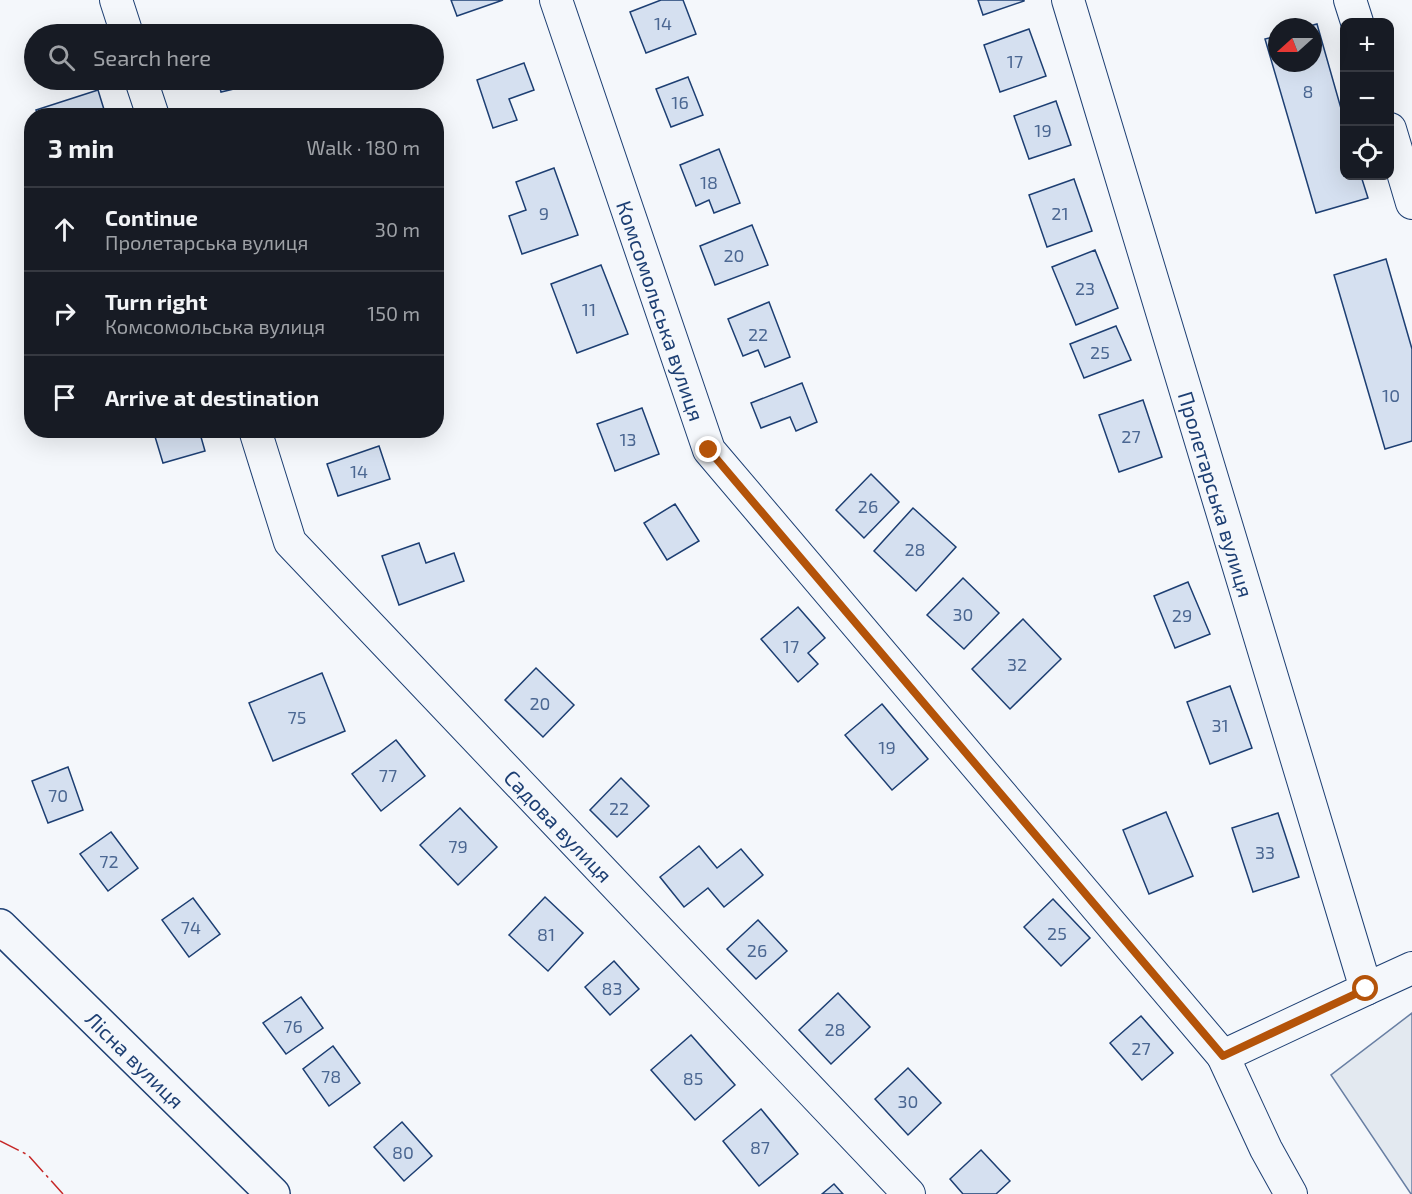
<!DOCTYPE html>
<html lang="en">
<head>
<meta charset="utf-8">
<style>
	body { margin:0; font-family:"Exo 2",sans-serif; background:#242831; color:#f1f3f6 }
	.controls { position:absolute; right:18px; top:18px; display:grid; overflow:hidden; border-radius:12px; box-shadow:0 6px 24px #0002 }
	.controls button { width:54px; height:54px; display:grid; place-items:center; padding:0; border:0; border-bottom:2px solid #363941; background:#171b24; color:#f1f3f6; font:30px sans-serif }
	.compass { position:absolute; left:1268px; top:18px; width:54px; height:54px; border-radius:50%; background:#171b24; box-shadow:0 6px 24px #0002; rotate:249deg }
	.stop { position:absolute; width:18px; height:18px; margin:-14px; border:4px solid #b45309; border-radius:50%; background:#fff }
	.stop.end { background:#b45309; border-color:#fff; box-shadow:0 2px 6px #0008 }
	.list { margin:0; padding:0; list-style:none }
	h2 { display:flex; justify-content:space-between; align-items:center; height:78px; margin:0; padding:0 24px; font-size:26px }
	h2 small { font-size:20px; font-weight:400; color:#9ea1a6 }
	.list li { display:grid; grid-template-columns:39px 1fr auto; gap:18px; align-items:center; box-sizing:border-box; height:84px; padding:0 24px; border-top:2px solid #363941 }
	.list b { display:block; font-size:22px; white-space:nowrap }
	.list p { margin:0; font-size:20px; white-space:nowrap; color:#9ea1a6 }
	.list em { font-size:20px; font-style:normal; color:#9ea1a6 }
	.icon { flex:none; width:33px; height:33px; fill:none; stroke:currentColor; stroke-width:2; stroke-linecap:round; stroke-linejoin:round }
	.map { position:relative; flex:none; width:1412px; height:1194px; overflow:hidden }
	.search { position:absolute; background:#171b24; box-shadow:0 6px 24px #0002; left:24px; top:24px; width:420px; height:66px; display:flex; align-items:center; gap:15px; box-sizing:border-box; padding:0 21px; border-radius:33px; color:#9ea1a6; font-size:22px }
	.panel { position:absolute; background:#171b24; box-shadow:0 6px 24px #0002; left:24px; top:108px; width:420px; height:330px; border-radius:24px }
	.map>svg:first-child { display:block }
</style>
</head>
<body>
<div class="map">
<svg width="1412" height="1194" viewBox="0 0 1412 1194">
	<rect width="100%" height="100%" fill="#f4f7fb"/>
	<!-- green -->
	<path fill="#e3e9f0" stroke="#687fa3" stroke-width="1.5" d="M 1412,1013 L 1412,1194 L 1411,1194 L 1331,1075 Z"/>
	<!-- building -->
	<g fill="#d5e0f0" stroke="#1d3f73" stroke-width="1.5">
		<path d="M 451,0 L 503,0 L 457,16 Z"/>
		<path d="M 661,0 L 683,0 L 696,34 L 646,53 L 630,12 Z"/>
		<path d="M 978,0 L 1024,0 L 1024,1 L 983,15 Z"/>
		<path d="M 1317,24 L 1344,119 L 1344,176 L 1361,176 L 1368,198 L 1316,213 L 1265,39 L 1277,36 L 1277,63 L 1313,63 L 1313,27 L 1306,27 Z"/>
		<path d="M 1029,29 L 1046,76 L 1000,92 L 984,45 Z"/>
		<path d="M 524,63 L 534,90 L 509,99 L 517,120 L 493,128 L 477,80 Z"/>
		<path d="M 688,77 L 703,115 L 671,127 L 656,89 Z"/>
		<path d="M 77,80 L 102,80 L 78,86 Z"/>
		<path d="M 218,80 L 258,80 L 259,83 L 221,92 Z"/>
		<path d="M 98,90 L 106,116 L 38,116 L 36,110 Z"/>
		<path d="M 1056,101 L 1071,145 L 1029,159 L 1014,116 Z"/>
		<path d="M 719,149 L 740,203 L 714,213 L 709,200 L 696,206 L 680,165 Z"/>
		<path d="M 554,168 L 578,235 L 522,254 L 509,216 L 526,210 L 516,182 Z"/>
		<path d="M 1074,179 L 1092,231 L 1047,247 L 1029,195 Z"/>
		<path d="M 752,225 L 768,265 L 715,285 L 700,246 Z"/>
		<path d="M 1095,250 L 1118,308 L 1076,325 L 1052,267 Z"/>
		<path d="M 1386,259 L 1412,349 L 1412,441 L 1385,449 L 1334,275 Z"/>
		<path d="M 601,265 L 628,334 L 577,353 L 551,284 Z"/>
		<path d="M 769,302 L 790,357 L 765,367 L 758,350 L 743,356 L 728,319 Z"/>
		<path d="M 1116,326 L 1131,360 L 1084,378 L 1070,344 Z"/>
		<path d="M 802,383 L 817,422 L 796,431 L 790,417 L 761,428 L 751,403 Z"/>
		<path d="M 1143,400 L 1162,457 L 1119,472 L 1099,415 Z"/>
		<path d="M 642,408 L 659,454 L 615,471 L 597,424 Z"/>
		<path d="M 153,430 L 199,430 L 205,451 L 163,463 Z"/>
		<path d="M 379,446 L 390,479 L 338,496 L 327,464 Z"/>
		<path d="M 871,474 L 899,502 L 864,538 L 836,510 Z"/>
		<path d="M 675,504 L 699,541 L 667,560 L 644,523 Z"/>
		<path d="M 913,508 L 956,547 L 916,591 L 874,551 Z"/>
		<path d="M 419,543 L 426,563 L 454,553 L 464,581 L 399,605 L 382,556 Z"/>
		<path d="M 963,578 L 999,613 L 964,649 L 927,615 Z"/>
		<path d="M 1188,582 L 1210,634 L 1175,648 L 1154,596 Z"/>
		<path d="M 798,607 L 825,638 L 808,653 L 818,664 L 798,682 L 761,639 Z"/>
		<path d="M 1023,619 L 1061,659 L 1010,709 L 972,669 Z"/>
		<path d="M 536,668 L 574,705 L 543,737 L 505,700 Z"/>
		<path d="M 322,673 L 345,731 L 273,761 L 249,703 Z"/>
		<path d="M 1230,686 L 1252,748 L 1210,764 L 1187,702 Z"/>
		<path d="M 882,704 L 928,759 L 892,790 L 845,735 Z"/>
		<path d="M 396,740 L 425,776 L 381,811 L 352,774 Z"/>
		<path d="M 68,767 L 83,810 L 48,823 L 32,781 Z"/>
		<path d="M 621,778 L 649,806 L 617,837 L 590,810 Z"/>
		<path d="M 460,808 L 497,847 L 458,885 L 420,845 Z"/>
		<path d="M 1166,812 L 1193,876 L 1149,894 L 1123,830 Z"/>
		<path d="M 1278,813 L 1299,877 L 1253,892 L 1232,828 Z"/>
		<path d="M 111,832 L 138,868 L 108,891 L 80,854 Z"/>
		<path d="M 699,846 L 717,868 L 741,849 L 763,875 L 724,907 L 708,888 L 684,907 L 660,877 Z"/>
		<path d="M 545,897 L 583,933 L 548,971 L 509,935 Z"/>
		<path d="M 193,898 L 220,934 L 189,957 L 162,920 Z"/>
		<path d="M 1053,899 L 1090,938 L 1061,966 L 1024,927 Z"/>
		<path d="M 758,920 L 787,951 L 756,979 L 727,949 Z"/>
		<path d="M 614,961 L 639,989 L 610,1015 L 585,987 Z"/>
		<path d="M 838,993 L 870,1027 L 831,1064 L 799,1030 Z"/>
		<path d="M 301,997 L 323,1028 L 286,1054 L 263,1023 Z"/>
		<path d="M 1141,1016 L 1173,1053 L 1142,1080 L 1110,1043 Z"/>
		<path d="M 691,1035 L 735,1085 L 695,1120 L 651,1070 Z"/>
		<path d="M 333,1046 L 360,1083 L 329,1106 L 303,1069 Z"/>
		<path d="M 908,1068 L 941,1103 L 908,1135 L 875,1099 Z"/>
		<path d="M 761,1109 L 798,1154 L 759,1186 L 723,1141 Z"/>
		<path d="M 402,1122 L 432,1156 L 404,1181 L 374,1147 Z"/>
		<path d="M 981,1150 L 1010,1181 L 996,1194 L 963,1194 L 950,1179 Z"/>
		<path d="M 834,1184 L 843,1194 L 822,1194 Z"/>
	</g>
	<g fill="none" stroke-linecap="round" stroke-linejoin="round">
		<!-- street casing -->
		<g stroke="#1d3f73" stroke-width="34">
			<g id="street">
				<path d="M 116,0 L 127,34"/>
				<path id="s1" d="M 556,0 L 709,450 L 1223,1056"/>
				<path id="s2" d="M 1068,0 L 1366,989 L 1223,1056 L 1266,1149 L 1291,1194"/>
				<path d="M 1350,0 L 1357,22"/>
				<path d="M 141,80 L 153,116"/>
				<path d="M 1390,129 L 1412,203"/>
				<path id="s3" d="M 255,430 L 290,542 L 909,1194"/>
				<path d="M 1366,989 L 1412,968"/>
			</g>
		</g>
		<!-- secondary casing -->
		<g stroke="#1d3f73" stroke-width="36">
			<g id="secondary">
				<path id="s4" d="M 0,926 L 273,1194"/>
			</g>
		</g>
		<!-- street -->
		<use href="#street" stroke="#f4f7fb" stroke-width="32"/>
		<!-- secondary -->
		<use href="#secondary" stroke="#f4f7fb" stroke-width="33"/>
		<!-- power -->
		<path stroke="#c62828" stroke-width="1.5" stroke-dasharray="21 4.5 3 4.5" stroke-linecap="butt" d="M 0,1141 L 28,1155 L 63,1194"/>
	</g>
	<g fill="none" stroke-linecap="round" stroke-linejoin="round">
		<!-- route -->
		<path stroke="#b45309" stroke-width="8" d="M 709,450 L 1223,1056 L 1366,989"/>
	</g>
	<g text-anchor="middle" dominant-baseline="central" stroke-width="4.5" stroke-linejoin="round" paint-order="stroke">
		<!-- number labels -->
		<g font-size="18" fill="#4b6792">
			<text x="663" y="23">14</text>
			<text x="1015" y="61">17</text>
			<text x="1308" y="91">8</text>
			<text x="680" y="102">16</text>
			<text x="1043" y="130">19</text>
			<text x="709" y="182">18</text>
			<text x="544" y="213">9</text>
			<text x="1060" y="213">21</text>
			<text x="734" y="255">20</text>
			<text x="1085" y="288">23</text>
			<text x="589" y="309">11</text>
			<text x="758" y="334">22</text>
			<text x="1100" y="352">25</text>
			<text x="1391" y="395">10</text>
			<text x="1131" y="436">27</text>
			<text x="628" y="439">13</text>
			<text x="359" y="471">14</text>
			<text x="868" y="506">26</text>
			<text x="915" y="549">28</text>
			<text x="963" y="614">30</text>
			<text x="1182" y="615">29</text>
			<text x="791" y="646">17</text>
			<text x="1017" y="664">32</text>
			<text x="540" y="703">20</text>
			<text x="297" y="717">75</text>
			<text x="1220" y="725">31</text>
			<text x="887" y="747">19</text>
			<text x="388" y="775">77</text>
			<text x="58" y="795">70</text>
			<text x="619" y="808">22</text>
			<text x="458" y="846">79</text>
			<text x="1265" y="852">33</text>
			<text x="109" y="861">72</text>
			<text x="191" y="927">74</text>
			<text x="1057" y="933">25</text>
			<text x="546" y="934">81</text>
			<text x="757" y="950">26</text>
			<text x="612" y="988">83</text>
			<text x="293" y="1026">76</text>
			<text x="835" y="1029">28</text>
			<text x="1141" y="1048">27</text>
			<text x="331" y="1076">78</text>
			<text x="693" y="1078">85</text>
			<text x="908" y="1101">30</text>
			<text x="760" y="1147">87</text>
			<text x="403" y="1152">80</text>
		</g>
		<!-- street labels -->
		<g font-size="21" fill="#1d3f73" stroke="#f4f7fb">
			<text stroke="none"><textPath href="#s1" startOffset="328">Комсомольська вулиця</textPath></text>
			<text stroke="none"><textPath href="#s2" startOffset="516">Пролетарська вулиця</textPath></text>
			<text stroke="none"><textPath href="#s3" startOffset="508">Садова вулиця</textPath></text>
			<text stroke="none"><textPath href="#s4" startOffset="190">Лісна вулиця</textPath></text>
		</g>
	</g>
</svg>
<div class="controls">
<button>+</button>
<button>−</button>
<button><svg class="icon" aria-label="locate" viewBox="0 0 24 24"><circle cx="12" cy="12" r="6"/><path d="M12 2v4M12 18v4M2 12h4M18 12h4"/></svg></button>
</div>
<svg class="compass" viewBox="-18 -18 36 36"><path d="M0-13l5 13h-10z" fill="#e53935"/><path d="M0 13l5-13h-10z" fill="#9ea1a6"/></svg>
<div class="stop" style="left:1366px;top:989px"></div>
<div class="stop end" style="left:709px;top:450px"></div>
<div class="search"><svg class="icon" aria-label="search" viewBox="0 0 24 24"><circle cx="10" cy="10" r="6"/><path d="M15 15l6 6"/></svg>Search here</div>
<section class="panel">
<h2>3 min<small>Walk · 180 m</small></h2>
<ul class="list">
<li><svg class="icon" aria-label="ahead" viewBox="0 0 24 24"><path d="M12 20V5M6 11l6-6 6 6"/></svg><div><b>Continue</b><p>Пролетарська вулиця</p></div><em>30 m</em></li>
<li><svg class="icon" aria-label="right" viewBox="0 0 24 24"><path d="M7 20v-9h11M14 6l5 5-5 5"/></svg><div><b>Turn right</b><p>Комсомольська вулиця</p></div><em>150 m</em></li>
<li><svg class="icon" aria-label="arrive" viewBox="0 0 24 24"><path d="M6 21V4h12l-3 4 3 4H6"/></svg><div><b>Arrive at destination</b></div></li>
</ul>
</section>
</div>
</body>
</html>
